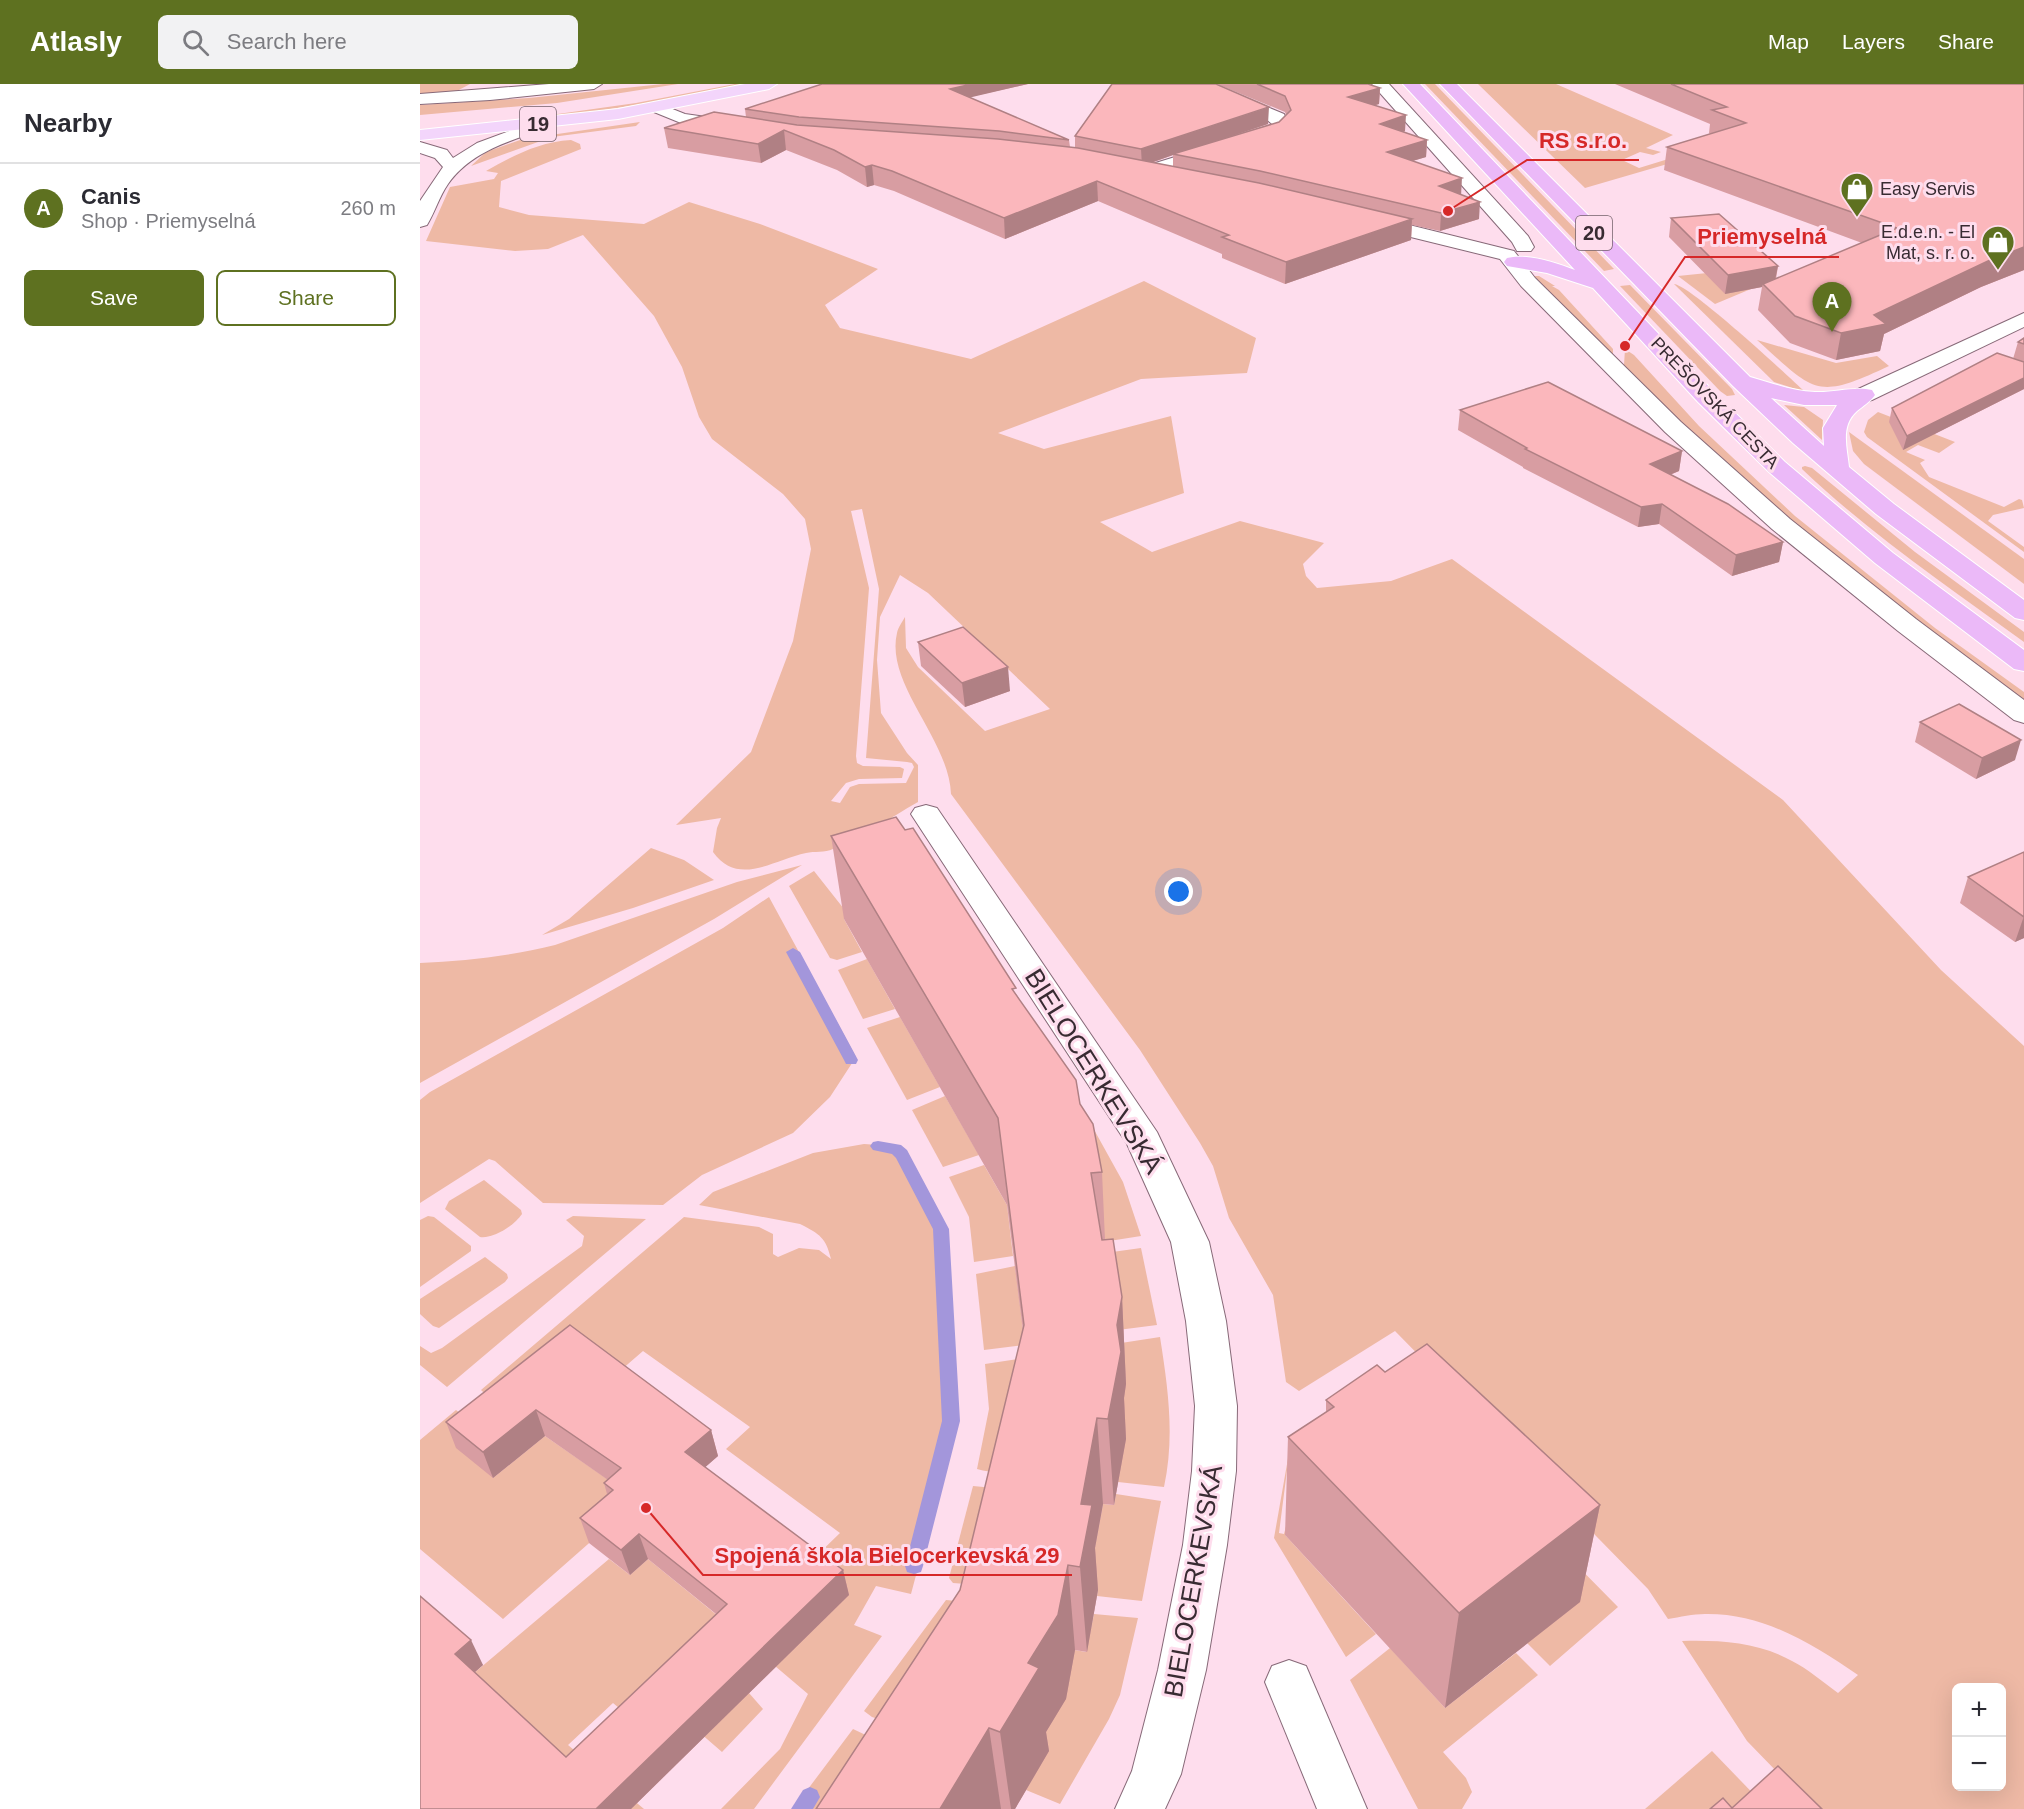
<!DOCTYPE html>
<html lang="en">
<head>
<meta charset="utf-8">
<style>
	body { margin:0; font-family:Arial,sans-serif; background:#f2f2f3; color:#2b2b33 }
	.controls { position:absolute; right:18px; bottom:18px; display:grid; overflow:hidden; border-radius:9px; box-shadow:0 6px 24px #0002 }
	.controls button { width:54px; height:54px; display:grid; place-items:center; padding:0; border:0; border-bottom:2px solid #e1e1e2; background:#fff; color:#2b2b33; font:30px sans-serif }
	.you { position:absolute; left:759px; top:808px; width:21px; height:21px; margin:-15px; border:4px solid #fff; border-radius:50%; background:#1a73e8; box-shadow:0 0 0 9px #1a73e833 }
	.badge { display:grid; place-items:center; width:39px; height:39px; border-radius:50%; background:#5e7120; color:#fff; font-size:20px; font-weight:700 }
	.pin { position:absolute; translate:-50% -50px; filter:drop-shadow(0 2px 3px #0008) }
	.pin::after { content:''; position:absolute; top:32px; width:21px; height:18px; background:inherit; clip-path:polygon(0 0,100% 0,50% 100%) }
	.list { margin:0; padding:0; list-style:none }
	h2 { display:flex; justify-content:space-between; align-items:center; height:78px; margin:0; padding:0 24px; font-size:26px }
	h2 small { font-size:20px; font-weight:400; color:#7c7c81 }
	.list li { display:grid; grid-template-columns:39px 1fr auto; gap:18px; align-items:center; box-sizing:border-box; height:90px; padding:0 24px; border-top:2px solid #e1e1e2 }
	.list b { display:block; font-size:22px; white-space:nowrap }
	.list p { margin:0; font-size:20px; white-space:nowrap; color:#7c7c81 }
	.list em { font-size:20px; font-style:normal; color:#7c7c81 }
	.actions { display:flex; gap:12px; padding:18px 24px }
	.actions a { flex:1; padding:14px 0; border:2px solid #5e7120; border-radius:9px; text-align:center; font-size:21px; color:#5e7120 }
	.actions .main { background:#5e7120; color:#fff }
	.icon { flex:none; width:33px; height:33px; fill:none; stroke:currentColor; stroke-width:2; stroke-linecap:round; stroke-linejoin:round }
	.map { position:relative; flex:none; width:1604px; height:1725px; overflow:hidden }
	header { display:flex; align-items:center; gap:36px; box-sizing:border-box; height:84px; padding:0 30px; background:#5e7120; color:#fff }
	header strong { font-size:28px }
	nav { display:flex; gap:33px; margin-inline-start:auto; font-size:21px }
	.search { width:420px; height:54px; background:#f2f2f3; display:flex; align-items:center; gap:15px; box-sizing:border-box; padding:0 21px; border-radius:9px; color:#7c7c81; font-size:22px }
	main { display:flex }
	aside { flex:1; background:#fff }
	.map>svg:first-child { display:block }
</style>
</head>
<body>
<header>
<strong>Atlasly</strong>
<div class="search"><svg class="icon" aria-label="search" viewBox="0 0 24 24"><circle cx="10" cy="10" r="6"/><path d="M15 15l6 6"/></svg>Search here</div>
<nav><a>Map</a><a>Layers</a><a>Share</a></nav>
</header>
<main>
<aside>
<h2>Nearby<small></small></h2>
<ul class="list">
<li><span class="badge">A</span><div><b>Canis</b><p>Shop · Priemyselná</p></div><em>260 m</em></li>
</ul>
<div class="actions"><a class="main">Save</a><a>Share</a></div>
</aside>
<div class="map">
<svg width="1604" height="1725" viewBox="0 0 1604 1725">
	<rect width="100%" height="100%" fill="#fedded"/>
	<!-- green -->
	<g fill="#eeb9a5" fill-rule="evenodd">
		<path d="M 0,0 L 50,0 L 37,7 L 0,10 Z"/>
		<path d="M 243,0 L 258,0 L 137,19 L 0,31 L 0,21 L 109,14 Z"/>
		<path d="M 315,0 L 330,0 C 247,16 164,32 80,38 L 216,19 Z"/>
		<path d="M 1005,0 L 1015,0 L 1194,185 L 1184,187 Z"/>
		<path d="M 1058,0 L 1136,0 L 1253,51 L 1226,64 L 1241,68 L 1233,71 L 1220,68 L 1202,76 L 1219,84 L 1258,72 L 1316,60 L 1165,104 Z"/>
		<path d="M 220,38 L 216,42 L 132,53 L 51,82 L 66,68 L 103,55 Z"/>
		<path d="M 151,56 L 160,60 L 161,65 L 81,97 L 79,123 L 109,131 L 224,140 L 269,118 L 340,140 L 458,185 L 405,221 L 420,244 L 551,275 L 724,197 L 836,254 L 827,289 L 721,295 L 578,349 L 624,365 L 751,332 L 764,409 L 680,438 L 732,468 L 820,437 L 904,459 L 883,480 L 886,492 L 897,504 L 971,497 L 1032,475 L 1363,716 L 1521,886 L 1604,962 L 1604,1725 L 1393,1725 L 1327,1657 L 1262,1557 C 1300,1556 1338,1558 1372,1577 C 1388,1585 1403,1598 1418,1609 L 1438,1591 C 1392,1560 1344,1529 1285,1530 C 1273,1530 1260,1533 1248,1535 L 1228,1505 L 975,1247 L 879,1307 L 866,1298 L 853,1211 L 809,1134 L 793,1082 L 780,1059 L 720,966 L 531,710 C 529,655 465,600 477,549 C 478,544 482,538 485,533 L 486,564 L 498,583 L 565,647 L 630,625 L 508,509 L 480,491 L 460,533 L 457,576 L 461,629 L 487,669 L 498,681 L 498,718 C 470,734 442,753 413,765 C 405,769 394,767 386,769 C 353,776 318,803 293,768 L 297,744 L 301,734 L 256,741 L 331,668 L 373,557 L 391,465 L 385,435 L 363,410 L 292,355 L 279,333 L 262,283 L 234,232 L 163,151 L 128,165 L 95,167 L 6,157 L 30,103 L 74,95 L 78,89 L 66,87 C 93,72 118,58 151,56 ZM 442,425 L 459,505 L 446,674 L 487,678 L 492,679 L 494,683 L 486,699 L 439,700 L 430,703 L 420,719 L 411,717 L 426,699 L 439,695 L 482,694 L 484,685 L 480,683 L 443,682 L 437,679 L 436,672 L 449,504 L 431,427 ZM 1536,1604 L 1582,1604 L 1582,1702 L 1536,1702 Z"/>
		<path d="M 1297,188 L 1350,197 L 1295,220 L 1258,192 Z"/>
		<path d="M 1114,192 L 1119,192 L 1135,202 L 1132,202 L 1139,206 L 1193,265 L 1193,272 Z"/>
		<path d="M 1254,200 C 1271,202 1366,290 1385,308 L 1354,298 Z"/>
		<path d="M 1210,201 L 1312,305 L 1315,311 L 1307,312 L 1300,307 L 1200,202 Z"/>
		<path d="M 1337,256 L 1416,279 L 1457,272 L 1469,282 C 1395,317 1395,308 1337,256 Z"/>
		<path d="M 1205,265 L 1214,271 L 1279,342 L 1375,432 L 1515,544 L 1604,608 L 1604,620 L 1455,507 L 1331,402 L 1201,283 L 1204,281 Z"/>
		<path d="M 1364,321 L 1384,323 L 1403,336 L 1402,356 Z"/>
		<path d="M 1458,328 L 1535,358 L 1519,369 L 1498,361 L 1486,368 L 1505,376 L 1500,379 L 1509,393 L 1584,423 L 1599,415 L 1602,416 L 1604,424 L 1573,431 L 1568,437 L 1604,463 L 1604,468 L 1447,353 L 1444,348 L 1448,336 Z"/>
		<path d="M 1429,348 L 1604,475 L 1604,500 L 1444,380 L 1433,367 Z"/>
		<path d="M 1385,382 L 1392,384 L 1495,468 L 1604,548 L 1604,558 C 1530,504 1449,449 1382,385 L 1382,383 Z"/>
		<path d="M 231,764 L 264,776 L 294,796 L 213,824 L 122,851 L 149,835 Z"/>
		<path d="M 382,781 L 294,835 L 0,999 L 0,879 C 46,877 91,872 135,861 L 317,798 Z"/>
		<path d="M 394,787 L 424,825 L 424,835 L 442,868 L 417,876 L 410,874 L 369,802 Z"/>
		<path d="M 349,813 L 436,973 L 410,1013 L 373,1049 L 282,1091 L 243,1121 L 123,1119 L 75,1077 L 69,1075 L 0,1119 L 0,1016 L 10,1008 L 303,844 Z"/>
		<path d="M 447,875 L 475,925 L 443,935 L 418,886 Z"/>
		<path d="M 480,933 L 520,1003 L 487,1016 L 447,944 Z"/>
		<path d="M 525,1012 L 559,1071 L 523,1083 L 492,1026 Z"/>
		<path d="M 672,1042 L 703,1098 L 721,1152 L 683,1158 L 587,1121 L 593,1172 L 554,1178 L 549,1133 L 529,1093 L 564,1081 L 587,1121 Z"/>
		<path d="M 444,1060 L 474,1062 L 485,1067 L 523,1143 L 538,1334 L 491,1510 L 456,1502 L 434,1541 L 462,1552 L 334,1725 L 301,1725 L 360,1665 L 388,1610 L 355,1582 L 388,1480 L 420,1449 L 306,1365 L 330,1343 L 223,1267 L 193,1293 L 83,1327 L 61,1306 L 264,1133 L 339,1143 L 353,1150 L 353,1170 L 358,1173 L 379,1164 L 399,1166 L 411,1175 C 406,1154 400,1150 380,1140 L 279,1121 L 293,1108 L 393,1069 Z"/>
		<path d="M 64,1096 L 101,1126 L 102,1130 C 95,1141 73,1155 60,1153 L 25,1125 L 29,1117 Z"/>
		<path d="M 8,1132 L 14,1133 L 51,1162 L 51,1167 L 0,1203 L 0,1136 Z"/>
		<path d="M 153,1132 L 226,1135 L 27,1303 L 0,1281 L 0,1262 L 11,1269 L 22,1264 L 162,1162 L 164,1152 L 146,1136 Z"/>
		<path d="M 721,1164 L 737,1241 L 698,1246 L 685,1169 Z"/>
		<path d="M 65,1173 L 87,1190 L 88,1194 L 85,1198 L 19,1244 L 13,1242 L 0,1230 L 0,1215 Z"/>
		<path d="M 595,1182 L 605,1261 L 564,1266 L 556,1190 Z"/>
		<path d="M 740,1253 C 748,1304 755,1352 744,1403 L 698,1398 L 703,1366 C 665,1374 594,1397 557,1385 L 569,1325 L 565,1280 Z"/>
		<path d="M 955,1295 L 996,1318 L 1198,1523 L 1130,1582 L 1107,1559 L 865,1451 L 956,1550 L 926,1573 L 854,1454 L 870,1363 L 859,1449 L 864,1450 L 892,1338 Z"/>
		<path d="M 36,1326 L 60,1345 L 73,1394 L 125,1352 L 209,1410 L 201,1431 L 83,1535 L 0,1465 L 0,1356 Z"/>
		<path d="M 553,1402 L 595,1406 L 573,1502 L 533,1499 L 529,1494 Z"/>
		<path d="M 696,1410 L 741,1417 L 722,1517 L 677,1512 L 678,1506 L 667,1505 L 683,1420 L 694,1421 Z"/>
		<path d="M 189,1475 L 210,1491 L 228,1475 L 314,1545 L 329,1609 L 343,1625 L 302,1668 L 242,1616 L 217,1639 L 193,1619 L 148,1661 L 224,1725 L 186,1725 L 47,1595 Z"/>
		<path d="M 526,1516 L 569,1520 L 655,1566 L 666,1568 L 674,1530 L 718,1534 L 700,1611 L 689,1635 L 640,1720 L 606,1706 L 628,1667 L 513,1653 L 452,1633 L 444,1627 Z"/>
		<path d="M 970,1564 L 1025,1624 L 1096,1569 L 1118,1591 L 1023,1668 L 1046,1694 L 1052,1708 L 1042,1725 L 998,1725 L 930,1596 Z"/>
		<path d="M 433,1645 L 452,1654 L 406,1725 L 373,1725 Z"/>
		<path d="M 1292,1667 L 1348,1725 L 1225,1725 Z"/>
	</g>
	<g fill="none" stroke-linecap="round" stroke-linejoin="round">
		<!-- stream -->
		<g fill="#a396db" fill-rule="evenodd">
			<path d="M 373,864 L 380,868 L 438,976 L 436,980 L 426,980 L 424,976 L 366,868 Z"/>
			<path d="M 458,1057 L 481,1061 L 487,1066 L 529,1145 L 540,1337 L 503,1482 L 501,1488 L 494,1490 L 487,1488 L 485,1482 L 522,1337 L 513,1145 L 476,1074 L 472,1070 L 453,1066 L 450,1062 L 453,1058 Z"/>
			<path d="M 390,1703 L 397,1706 L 400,1713 L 393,1725 L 371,1725 L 383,1706 Z"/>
		</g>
		<!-- minor casing -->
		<g stroke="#876978" stroke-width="2">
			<g id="minor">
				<path d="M 129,0 L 182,0 L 174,5 L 70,16 L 0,20 L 0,10 Z"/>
				<path d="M 770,0 L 792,0 L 864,30 L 869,41 L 858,53 L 728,93 L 716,93 L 713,89 L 716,85 L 846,45 L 852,40 L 846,35 L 772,3 Z"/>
				<path d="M 952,0 L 969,0 L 1108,152 L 1114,163 L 1111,167 L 1097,167 L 1092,158 Z"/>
				<path d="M 235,18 L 265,30 L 314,37 L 322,42 L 314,47 L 261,39 L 229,26 L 227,23 Z"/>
				<path d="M 122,35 L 128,36 L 130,40 L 128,44 C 92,56 51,67 28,100 C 19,113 15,128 7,141 L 0,143 L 0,117 L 23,83 L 15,74 L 0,69 L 0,58 L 27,66 L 33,74 L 57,59 Z"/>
				<path d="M 949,131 L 1094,167 L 1115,194 L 1261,338 L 1370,435 L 1496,535 L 1604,616 L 1604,639 L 1594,636 L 1478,547 L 1352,445 L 1245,348 L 1101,202 L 1080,175 L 942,141 L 940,137 L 942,133 Z"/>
				<path d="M 1604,229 L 1604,243 L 1452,316 L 1444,318 L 1436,316 L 1433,311 L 1436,306 Z"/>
				<path d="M 506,721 L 517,724 L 737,1048 L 789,1158 L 806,1237 L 817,1322 L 816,1387 L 807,1461 L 786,1586 L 761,1690 L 745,1725 L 695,1725 L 712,1687 L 738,1586 L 763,1461 L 772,1387 L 775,1322 L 766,1237 L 751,1158 L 707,1060 L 491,730 L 495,724 Z"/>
				<path d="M 869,1576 L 886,1582 L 947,1725 L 897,1725 L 845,1598 L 852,1582 Z"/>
			</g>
		</g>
		<!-- major casing -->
		<g stroke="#fff" stroke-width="2">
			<path id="major" d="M 325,0 L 357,0 L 349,5 L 198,35 L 0,56 L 0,46 L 198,25 Z"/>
		</g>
		<!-- highway casing -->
		<g stroke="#fff" stroke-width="2">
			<g id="highway">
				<path d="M 983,0 L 1000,0 L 1294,308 L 1365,378 L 1473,469 L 1604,566 L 1604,587 L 1594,585 L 1455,479 L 1349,388 L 1278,318 L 1173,204 L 1127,189 L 1087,182 L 1084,178 L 1087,174 C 1108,169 1136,179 1155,186 Z"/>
				<path d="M 1020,0 L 1037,0 L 1330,293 C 1352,299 1372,307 1395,308 C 1413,309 1434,302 1452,306 L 1455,311 C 1450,318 1443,322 1437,327 C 1420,342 1427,363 1429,383 L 1474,420 L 1604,516 L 1604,536 L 1595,534 L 1456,430 L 1373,359 L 1313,302 ZM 1351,314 L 1384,321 L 1417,321 L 1403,344 L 1404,362 Z"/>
			</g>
		</g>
		<!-- minor -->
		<use href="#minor" fill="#fff" fill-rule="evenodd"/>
		<!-- major -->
		<use href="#major" fill="#f3d5fb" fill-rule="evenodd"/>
		<!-- highway -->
		<use href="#highway" fill="#ebb9f8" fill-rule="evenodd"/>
	</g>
	<!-- wall -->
	<g fill="#d89da2" fill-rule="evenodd">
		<path d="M 402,0 L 608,0 L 549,13 L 649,56 L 650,63 L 655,64 L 655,52 L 848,40 L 796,57 L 859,38 L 866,31 L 865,28 L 797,0 L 948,0 L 960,4 L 959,20 L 956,21 L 985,47 L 984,48 L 1007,56 L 1006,73 L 992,77 L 1041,110 L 1059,135 L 1020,147 L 992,141 L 991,156 L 865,200 L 802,174 L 802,170 L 678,117 L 585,155 L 474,107 L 454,101 L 447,103 L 417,86 L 366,66 L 341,79 L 248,64 L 244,44 L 326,33 L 325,25 ZM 753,71 L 753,83 L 731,79 Z"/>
		<path d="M 1195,0 L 1604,0 L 1604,186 L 1561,203 L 1464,250 L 1460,267 L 1416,276 L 1370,259 L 1338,226 L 1342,203 L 1305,210 L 1249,153 L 1251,134 L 1358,182 L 1356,195 L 1442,159 L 1244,86 L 1247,63 L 1290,50 L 1289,49 L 1290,40 Z"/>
		<path d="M 1604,254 L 1604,305 L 1483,366 L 1469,338 L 1472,324 L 1593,275 L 1598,258 Z"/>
		<path d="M 1040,326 L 1262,367 L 1259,387 L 1250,391 L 1363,458 L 1359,478 L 1312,492 L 1239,440 L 1218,443 L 1103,384 L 1103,383 L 1038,346 Z"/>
		<path d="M 498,558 L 590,607 L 545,623 L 501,582 Z"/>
		<path d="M 1500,638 L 1595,676 L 1556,695 L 1495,658 Z"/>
		<path d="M 411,752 L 597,911 L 660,1020 L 682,1088 L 685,1156 L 702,1213 L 706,1300 L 704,1314 L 706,1355 L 694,1421 L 683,1420 L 675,1464 L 678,1506 L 667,1568 L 655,1566 L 646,1615 L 626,1648 L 629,1667 L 595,1725 L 396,1725 L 540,1506 L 603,1247 L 587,1121 L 424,835 Z"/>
		<path d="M 1604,768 L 1604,854 L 1595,858 L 1540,819 L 1548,793 Z"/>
		<path d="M 150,1241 L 291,1346 L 298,1372 L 285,1383 L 423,1486 L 429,1511 L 211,1725 L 0,1725 L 0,1512 L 63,1581 L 55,1588 L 146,1673 L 296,1530 L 228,1475 L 210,1491 L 169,1459 L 160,1434 L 187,1410 L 184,1399 L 188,1396 L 125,1352 L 73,1394 L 36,1364 L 26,1338 Z"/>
		<path d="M 965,1288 L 1180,1421 L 1160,1518 L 1025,1624 L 865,1451 L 868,1353 L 906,1328 L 906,1316 Z"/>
	</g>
	<!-- shaded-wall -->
	<g fill="#b08084">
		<path d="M 552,0 L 608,0 L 531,18 L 530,5 Z"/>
		<path d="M 960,4 L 959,20 L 927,29 L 928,13 Z"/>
		<path d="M 849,23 L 848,40 L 755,71 L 753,70 L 753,71 L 722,82 L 721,65 Z"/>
		<path d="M 986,31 L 985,47 L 959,56 L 960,40 Z"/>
		<path d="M 364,46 L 366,66 L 341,79 L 338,60 Z"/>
		<path d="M 1007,56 L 1006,73 L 966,85 L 967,68 Z"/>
		<path d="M 452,81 L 454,101 L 447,103 L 445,83 Z"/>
		<path d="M 1042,94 L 1041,112 L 1019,102 Z"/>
		<path d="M 677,97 L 678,117 L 585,155 L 584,134 Z"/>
		<path d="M 1060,118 L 1059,135 L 1020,147 L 1021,129 Z"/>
		<path d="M 992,135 L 991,156 L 865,200 L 866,178 Z"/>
		<path d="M 1604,163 L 1604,186 L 1561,203 L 1464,250 L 1460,267 L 1416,276 L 1421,249 L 1454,231 L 1568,177 Z"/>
		<path d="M 1358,182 L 1354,201 L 1343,200 L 1342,203 L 1305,210 L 1308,191 Z"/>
		<path d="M 1604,294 L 1604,305 L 1483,366 L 1487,352 Z"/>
		<path d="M 1262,367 L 1259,387 L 1227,400 L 1230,380 Z"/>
		<path d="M 1242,420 L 1239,440 L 1218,443 L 1221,423 Z"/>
		<path d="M 1363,458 L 1359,478 L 1312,492 L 1316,471 Z"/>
		<path d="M 588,583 L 590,607 L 545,623 L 542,599 Z"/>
		<path d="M 1601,656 L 1595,676 L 1556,695 L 1562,674 Z"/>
		<path d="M 1604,832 L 1604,854 L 1595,858 Z"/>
		<path d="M 702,1213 L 706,1300 L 704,1314 L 706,1355 L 694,1421 L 688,1335 L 697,1241 Z"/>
		<path d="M 116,1326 L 125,1352 L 73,1394 L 63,1368 Z"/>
		<path d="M 677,1334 L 683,1420 L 675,1464 L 678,1506 L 667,1568 L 660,1483 L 661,1420 Z"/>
		<path d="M 291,1346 L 298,1372 L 273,1394 L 265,1368 Z"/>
		<path d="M 1180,1421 L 1160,1518 L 1025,1624 L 1039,1529 Z"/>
		<path d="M 219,1450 L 228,1475 L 210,1491 L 201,1466 Z"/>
		<path d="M 648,1481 L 655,1566 L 646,1615 L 626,1648 L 629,1667 L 595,1725 L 591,1725 L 580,1648 Z"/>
		<path d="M 423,1486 L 429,1511 L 211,1725 L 176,1725 Z"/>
		<path d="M 51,1556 L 63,1581 L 47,1595 L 35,1570 Z"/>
		<path d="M 569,1644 L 581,1725 L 520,1725 Z"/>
	</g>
	<!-- building -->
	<g fill="#fbb7bc" stroke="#b08084" stroke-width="1.5">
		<path d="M 402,0 L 552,0 L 530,5 L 649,56 L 579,47 L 379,33 L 325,25 Z"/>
		<path d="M 692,0 L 796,0 L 849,23 L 721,65 L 655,52 Z"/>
		<path d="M 837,0 L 948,0 L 960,4 L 928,13 L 986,31 L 960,40 L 1007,56 L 967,68 L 1042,94 L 1019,102 L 1060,118 L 1021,129 L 840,87 L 753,70 L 859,38 L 871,26 L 865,12 Z"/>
		<path d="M 1251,0 L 1604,0 L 1604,163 L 1568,177 L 1454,231 L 1466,240 L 1421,249 L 1375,232 L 1343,200 L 1477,144 L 1247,63 L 1326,39 L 1292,26 L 1307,23 Z"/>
		<path d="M 294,28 L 377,41 L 578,55 L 658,64 L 839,99 L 992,135 L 866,178 L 802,153 L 809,151 L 677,97 L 584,134 L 472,87 L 452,81 L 445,83 L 414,66 L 364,46 L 338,60 L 244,44 Z"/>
		<path d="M 1299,130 L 1358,182 L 1308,191 L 1251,134 Z"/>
		<path d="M 1604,254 L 1604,260 L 1598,258 Z"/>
		<path d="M 1577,269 L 1604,278 L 1604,294 L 1487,352 L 1472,324 Z"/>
		<path d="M 1128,298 L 1262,367 L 1230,380 L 1308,420 L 1363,458 L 1316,471 L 1242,420 L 1221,423 L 1105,365 L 1107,364 L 1040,326 Z"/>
		<path d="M 543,543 L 588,583 L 542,599 L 498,558 Z"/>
		<path d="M 1539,620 L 1601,656 L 1562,674 L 1500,638 Z"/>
		<path d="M 476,733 L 485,746 L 493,744 L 596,904 L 592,905 L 656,996 L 660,1020 L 673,1040 L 682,1088 L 671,1089 L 682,1156 L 693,1155 L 702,1213 L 697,1241 L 701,1268 L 688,1335 L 677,1334 L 661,1420 L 672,1421 L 660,1483 L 648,1481 L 638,1531 L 608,1579 L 619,1584 L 580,1648 L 569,1644 L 520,1725 L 396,1725 L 540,1506 L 604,1241 L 578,1034 L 411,752 Z"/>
		<path d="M 1604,768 L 1604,833 L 1548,793 Z"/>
		<path d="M 150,1241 L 291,1346 L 265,1368 L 423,1486 L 176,1725 L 0,1725 L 0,1512 L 51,1556 L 35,1570 L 146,1673 L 307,1520 L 219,1450 L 201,1466 L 160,1434 L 193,1406 L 184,1399 L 201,1384 L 116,1326 L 63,1368 L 26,1338 Z"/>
		<path d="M 1007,1260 L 1180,1421 L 1039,1529 L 868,1353 L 914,1323 L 906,1316 L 957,1281 L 965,1288 Z"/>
		<path d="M 1358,1682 L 1402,1725 L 1290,1725 L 1303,1714 L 1312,1724 Z"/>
	</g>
	<!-- icons -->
	<defs>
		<g id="shop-pin" transform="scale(1.725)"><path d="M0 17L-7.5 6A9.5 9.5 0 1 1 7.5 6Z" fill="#5e7120" stroke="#fedded"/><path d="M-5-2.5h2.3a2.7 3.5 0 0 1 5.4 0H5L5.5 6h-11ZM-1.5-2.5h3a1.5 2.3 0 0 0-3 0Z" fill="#fff"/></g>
	</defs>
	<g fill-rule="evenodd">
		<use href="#shop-pin" x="1437" y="105"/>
		<use href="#shop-pin" x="1578" y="158"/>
	</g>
	<g text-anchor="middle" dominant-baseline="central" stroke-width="6" stroke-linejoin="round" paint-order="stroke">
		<!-- far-poi labels -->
		<g font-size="18" fill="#382b32" stroke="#fedded" text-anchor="start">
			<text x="1460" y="105">Easy Servis</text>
			<text x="1555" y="148" text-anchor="end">E.d.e.n. - El<tspan x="1555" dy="21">Mat, s. r. o.</tspan></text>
		</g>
		<!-- far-street labels -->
		<g font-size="18" fill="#382b32" stroke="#fedded">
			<text transform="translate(1295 319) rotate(46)">PREŠOVSKÁ CESTA</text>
		</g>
		<!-- shield labels -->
		<g fill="#fedded" stroke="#73606a" stroke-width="1.5">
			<rect x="100" y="23" width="36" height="34" rx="4.5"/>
			<rect x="1156" y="132" width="36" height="34" rx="4.5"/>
		</g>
		<g font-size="20" font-weight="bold" fill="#382b32">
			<text x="118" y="40">19</text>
			<text x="1174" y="149">20</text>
		</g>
		<!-- near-street labels -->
		<g font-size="26" fill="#382b32" stroke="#fedded">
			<text transform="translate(674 987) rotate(58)">BIELOCERKEVSKÁ</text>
			<text transform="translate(773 1497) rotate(-80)">BIELOCERKEVSKÁ</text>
		</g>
	</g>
	<!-- callouts -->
	<path fill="none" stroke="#d62828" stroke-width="2" d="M1028 127L1107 76H1219M1205 262L1265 173H1419M226 1424L283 1491H652"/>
	<g fill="#d62828" stroke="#fedded" stroke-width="2">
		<circle cx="1028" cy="127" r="6"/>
		<circle cx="1205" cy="262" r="6"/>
		<circle cx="226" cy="1424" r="6"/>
	</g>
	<g font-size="22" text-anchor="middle" font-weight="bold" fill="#d62828" stroke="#fedded" stroke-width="6" stroke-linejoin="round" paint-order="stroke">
		<text x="1163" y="64">RS s.r.o.</text>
		<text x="1342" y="160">Priemyselná</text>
		<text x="467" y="1479">Spojená škola Bielocerkevská 29</text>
	</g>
</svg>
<div class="controls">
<button>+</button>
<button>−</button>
</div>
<div class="you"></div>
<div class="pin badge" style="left:1412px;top:248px">A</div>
</div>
</main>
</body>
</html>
